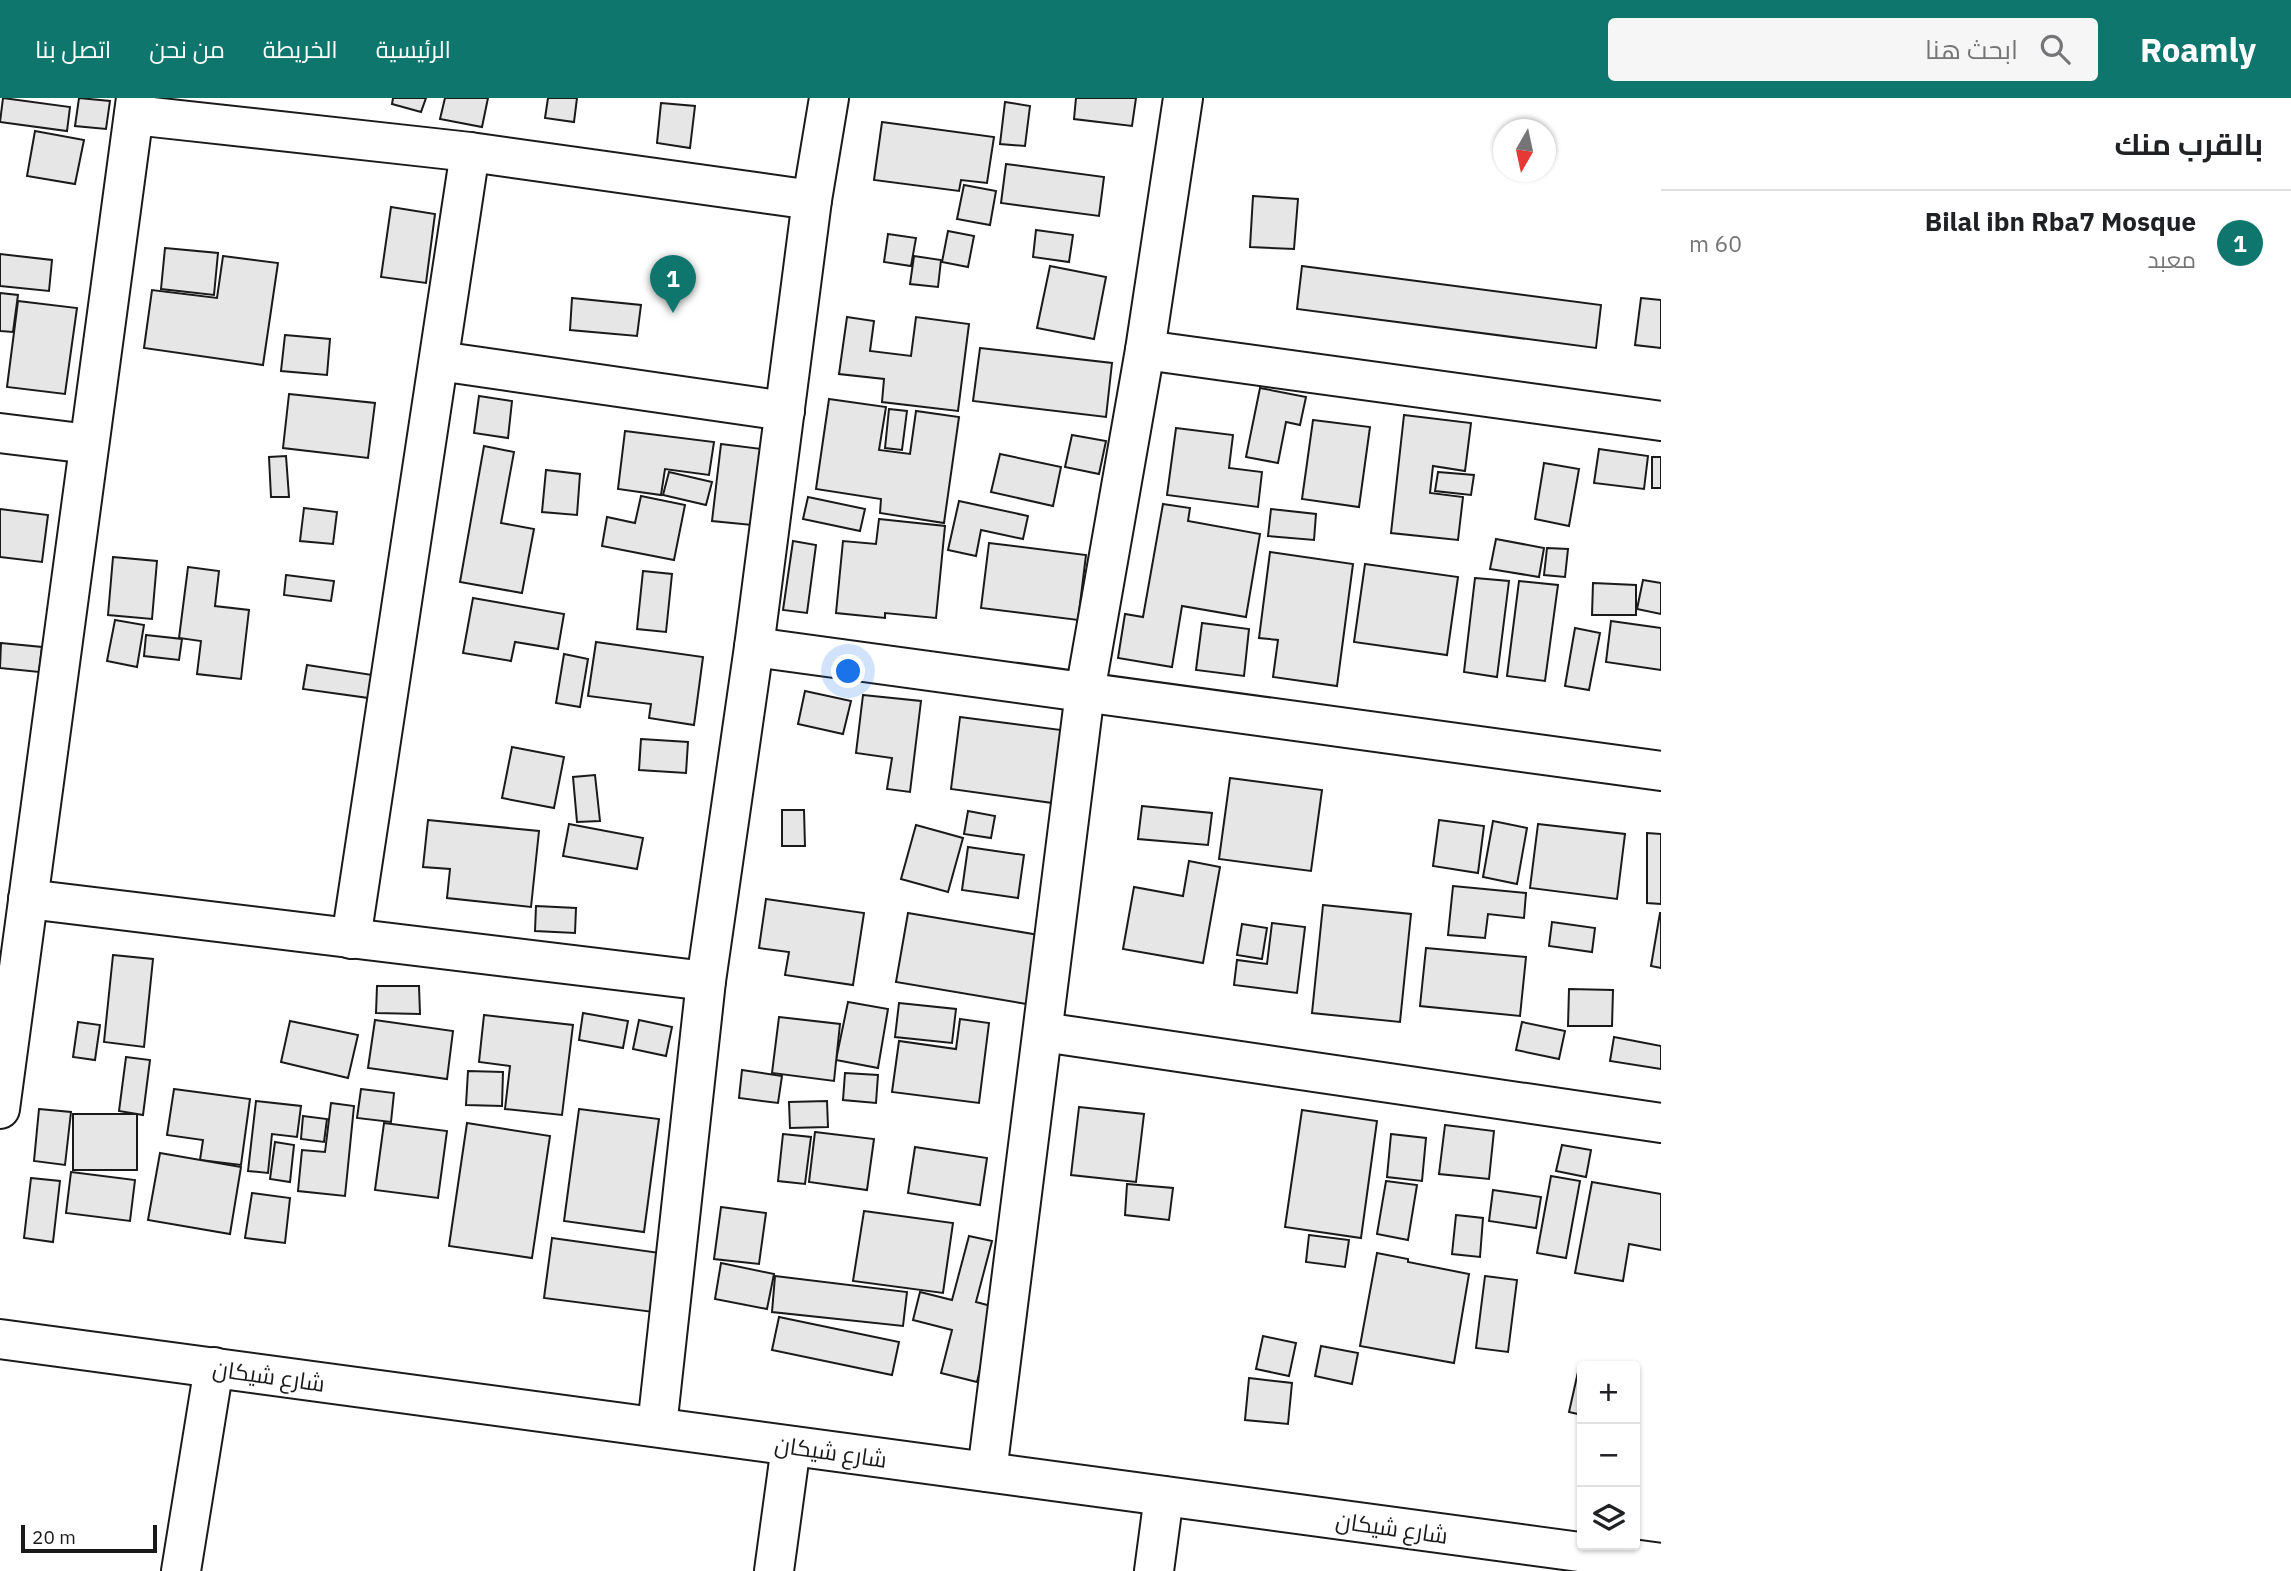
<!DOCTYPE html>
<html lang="ar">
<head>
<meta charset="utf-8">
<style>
	body { margin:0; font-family:"IBM Plex Sans",Cairo,sans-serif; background:#f6f6f6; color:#202124; direction:rtl }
	.controls { position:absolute; right:21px; bottom:21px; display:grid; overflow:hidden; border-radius:7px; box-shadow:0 2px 5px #0004 }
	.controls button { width:63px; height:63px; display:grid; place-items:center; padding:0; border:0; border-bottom:2px solid #e0e0e0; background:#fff; color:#202124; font:35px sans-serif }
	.compass { position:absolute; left:1493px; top:21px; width:63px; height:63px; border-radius:50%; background:#fff; box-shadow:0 2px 5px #0004; rotate:189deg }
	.scale { position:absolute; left:21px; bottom:18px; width:136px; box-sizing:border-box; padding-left:7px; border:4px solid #1a1a1a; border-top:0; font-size:19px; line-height:24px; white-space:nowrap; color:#1a1a1a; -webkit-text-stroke:5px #fff; paint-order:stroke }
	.you { position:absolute; left:849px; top:574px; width:24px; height:24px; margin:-18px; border:5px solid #fff; border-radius:50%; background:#1a73e8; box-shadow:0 0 0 10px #1a73e833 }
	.badge { display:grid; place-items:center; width:46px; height:46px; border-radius:50%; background:#0f766e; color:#fff; font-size:23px; font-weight:700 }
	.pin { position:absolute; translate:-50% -58px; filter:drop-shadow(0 2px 4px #0008) }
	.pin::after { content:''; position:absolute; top:37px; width:24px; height:21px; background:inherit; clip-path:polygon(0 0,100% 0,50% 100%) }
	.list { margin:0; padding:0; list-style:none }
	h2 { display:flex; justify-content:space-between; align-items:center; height:91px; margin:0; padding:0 28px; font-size:30px }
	h2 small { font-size:23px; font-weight:400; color:#757577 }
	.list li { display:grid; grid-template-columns:46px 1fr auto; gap:21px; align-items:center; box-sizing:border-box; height:105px; padding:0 28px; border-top:2px solid #e0e0e0 }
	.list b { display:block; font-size:26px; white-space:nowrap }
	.list p { margin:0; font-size:23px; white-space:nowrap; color:#757577 }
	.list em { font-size:23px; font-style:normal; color:#757577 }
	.icon { flex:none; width:38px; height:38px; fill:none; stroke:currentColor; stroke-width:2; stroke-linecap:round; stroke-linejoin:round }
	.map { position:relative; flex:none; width:1661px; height:1473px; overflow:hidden; direction:ltr }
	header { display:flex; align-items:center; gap:42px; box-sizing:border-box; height:98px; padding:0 35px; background:#0f766e; color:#fff }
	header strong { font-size:33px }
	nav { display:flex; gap:38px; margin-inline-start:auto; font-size:24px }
	.search { width:490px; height:63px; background:#f6f6f6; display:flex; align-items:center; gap:18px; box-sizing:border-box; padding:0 24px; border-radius:7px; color:#757577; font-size:26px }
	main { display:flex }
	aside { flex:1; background:#fff }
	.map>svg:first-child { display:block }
</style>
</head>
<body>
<header>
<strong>Roamly</strong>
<div class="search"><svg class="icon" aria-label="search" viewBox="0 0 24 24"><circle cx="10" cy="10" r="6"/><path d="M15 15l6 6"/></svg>ابحث هنا</div>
<nav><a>الرئيسية</a><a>الخريطة</a><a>من نحن</a><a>اتصل بنا</a></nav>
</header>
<main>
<aside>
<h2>بالقرب منك<small></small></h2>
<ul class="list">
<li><span class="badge">1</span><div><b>Bilal ibn Rba7 Mosque</b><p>معبد</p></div><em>60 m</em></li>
</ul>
</aside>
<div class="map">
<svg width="1661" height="1473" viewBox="0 0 1661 1473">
	<rect width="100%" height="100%" fill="#fff"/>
	<!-- building -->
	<g fill="#e6e6e6" stroke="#1a1a1a" stroke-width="2">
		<path d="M 3,0 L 70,9 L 67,33 L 0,24 Z"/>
		<path d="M 79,0 L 110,3 L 106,31 L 75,28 Z"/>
		<path d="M 393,0 L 426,0 L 421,14 L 392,6 Z"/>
		<path d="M 445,0 L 488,0 L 482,29 L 440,21 Z"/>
		<path d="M 548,0 L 577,0 L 574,24 L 545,20 Z"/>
		<path d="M 1076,0 L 1136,0 L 1132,28 L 1074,21 Z"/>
		<path d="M 1005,4 L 1030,8 L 1025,48 L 1000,46 Z"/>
		<path d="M 661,5 L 695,8 L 690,50 L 657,45 Z"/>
		<path d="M 882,24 L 994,39 L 987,85 L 961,82 L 959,93 L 874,82 Z"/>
		<path d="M 35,33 L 84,42 L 75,86 L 27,78 Z"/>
		<path d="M 1006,66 L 1104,79 L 1099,118 L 1001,105 Z"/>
		<path d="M 964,87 L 996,93 L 990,127 L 957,121 Z"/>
		<path d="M 1253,98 L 1298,101 L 1294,151 L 1250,149 Z"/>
		<path d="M 391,109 L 435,116 L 426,185 L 381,179 Z"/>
		<path d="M 1036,132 L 1073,137 L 1069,164 L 1033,159 Z"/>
		<path d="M 948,133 L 974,138 L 968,169 L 942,164 Z"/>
		<path d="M 888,136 L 916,140 L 911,168 L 884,164 Z"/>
		<path d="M 165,150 L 218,155 L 214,197 L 161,191 Z"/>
		<path d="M 0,156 L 52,162 L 49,193 L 0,188 Z"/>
		<path d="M 223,158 L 278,165 L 263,267 L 144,250 L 152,192 L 217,200 Z"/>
		<path d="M 914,158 L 941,162 L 938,189 L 910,186 Z"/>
		<path d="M 1050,168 L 1106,179 L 1094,241 L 1037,230 Z"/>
		<path d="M 1302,168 L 1601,207 L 1596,250 L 1297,211 Z"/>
		<path d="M 0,195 L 18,197 L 13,234 L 0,233 Z"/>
		<path d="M 572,200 L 641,207 L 637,238 L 570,232 Z"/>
		<path d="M 1641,200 L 1661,202 L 1661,250 L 1635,247 Z"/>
		<path d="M 18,203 L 77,210 L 65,296 L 7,289 Z"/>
		<path d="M 847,219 L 874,223 L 870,253 L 911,258 L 916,219 L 969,226 L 958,313 L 882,304 L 884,281 L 839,276 Z"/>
		<path d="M 285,237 L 330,241 L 327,277 L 281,273 Z"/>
		<path d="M 980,250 L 1112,265 L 1106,319 L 973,303 Z"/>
		<path d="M 1260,290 L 1306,299 L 1300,327 L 1286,324 L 1278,365 L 1246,359 Z"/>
		<path d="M 289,296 L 375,305 L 368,360 L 283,350 Z"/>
		<path d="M 479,298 L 512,303 L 508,340 L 474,335 Z"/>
		<path d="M 829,301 L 886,309 L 879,352 L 910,356 L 916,313 L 959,319 L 944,425 L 880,415 L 881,401 L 816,391 Z"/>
		<path d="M 889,311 L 907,313 L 902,352 L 885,350 Z"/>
		<path d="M 1404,317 L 1471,325 L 1465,373 L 1433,368 L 1430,395 L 1463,399 L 1458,442 L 1391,435 Z"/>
		<path d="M 1313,322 L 1370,329 L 1359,409 L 1302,401 Z"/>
		<path d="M 1176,330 L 1233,337 L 1229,370 L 1262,374 L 1258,409 L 1167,397 Z"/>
		<path d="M 625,333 L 714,344 L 709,377 L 665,371 L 661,397 L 618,391 Z"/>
		<path d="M 1072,337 L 1106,343 L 1099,376 L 1065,369 Z"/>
		<path d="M 721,346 L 762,351 L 752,427 L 712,423 Z"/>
		<path d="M 484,348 L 514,354 L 501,425 L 534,431 L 522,495 L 460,484 Z"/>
		<path d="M 1599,351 L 1648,358 L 1644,391 L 1594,385 Z"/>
		<path d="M 1000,356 L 1061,369 L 1053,408 L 991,394 Z"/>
		<path d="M 286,358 L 289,399 L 271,399 L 269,359 Z"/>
		<rect x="1652" y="359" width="9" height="31"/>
		<path d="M 1544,365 L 1579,371 L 1569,428 L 1535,421 Z"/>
		<path d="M 546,372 L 580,376 L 577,417 L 542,414 Z"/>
		<path d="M 669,374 L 712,384 L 706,407 L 663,397 Z"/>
		<path d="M 1438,374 L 1474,377 L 1471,397 L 1435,393 Z"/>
		<path d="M 641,398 L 685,407 L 674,462 L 602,448 L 607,419 L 635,425 Z"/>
		<path d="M 808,399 L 865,411 L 860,433 L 803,421 Z"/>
		<path d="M 959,403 L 1028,418 L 1023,441 L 981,432 L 976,458 L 948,452 Z"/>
		<path d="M 1163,406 L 1190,410 L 1188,423 L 1260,436 L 1246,519 L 1182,508 L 1172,569 L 1118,560 L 1125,516 L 1143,519 Z"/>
		<path d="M 304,410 L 337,414 L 333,446 L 300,443 Z"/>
		<path d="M 0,411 L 48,417 L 42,464 L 0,459 Z"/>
		<path d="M 1271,411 L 1316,416 L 1314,442 L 1268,438 Z"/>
		<path d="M 879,421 L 945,428 L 936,520 L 885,515 L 885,520 L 836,515 L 843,443 L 876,446 Z"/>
		<path d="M 1496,441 L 1544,450 L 1539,479 L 1490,471 Z"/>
		<path d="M 793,443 L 816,447 L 807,515 L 783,512 Z"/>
		<path d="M 989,445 L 1086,457 L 1078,522 L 981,510 Z"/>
		<path d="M 1547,450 L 1568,451 L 1565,479 L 1544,477 Z"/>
		<path d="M 1270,454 L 1353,466 L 1337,588 L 1273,579 L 1278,542 L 1259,540 Z"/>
		<path d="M 113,459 L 157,463 L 152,521 L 108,517 Z"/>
		<path d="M 1365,466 L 1458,479 L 1447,557 L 1354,544 Z"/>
		<path d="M 188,469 L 219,473 L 215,508 L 249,512 L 241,581 L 197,576 L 201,543 L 179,540 Z"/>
		<path d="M 643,473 L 672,476 L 666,534 L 637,531 Z"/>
		<path d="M 286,477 L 334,483 L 331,503 L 284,497 Z"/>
		<path d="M 1475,480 L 1509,483 L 1497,579 L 1464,574 Z"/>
		<path d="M 1643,482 L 1661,485 L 1661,516 L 1637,511 Z"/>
		<path d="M 1519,483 L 1558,487 L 1545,583 L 1507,578 Z"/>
		<path d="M 1593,485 L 1636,487 L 1636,517 L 1592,517 Z"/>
		<path d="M 473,500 L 564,516 L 558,551 L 515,544 L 511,563 L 463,555 Z"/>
		<path d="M 115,522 L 144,527 L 137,569 L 107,563 Z"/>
		<path d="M 1611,523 L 1661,530 L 1661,572 L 1606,564 Z"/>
		<path d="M 1202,525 L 1249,531 L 1244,578 L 1196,572 Z"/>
		<path d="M 1575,530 L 1600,535 L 1589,592 L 1565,588 Z"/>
		<path d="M 146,537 L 182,541 L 179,562 L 144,558 Z"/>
		<path d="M 596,544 L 703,559 L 694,627 L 649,620 L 651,606 L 588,598 Z"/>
		<path d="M 1,545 L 42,549 L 39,574 L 0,570 Z"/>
		<path d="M 564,556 L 588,561 L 580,609 L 556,605 Z"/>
		<path d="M 307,567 L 379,578 L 376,601 L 303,591 Z"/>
		<path d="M 805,593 L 851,603 L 843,636 L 798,626 Z"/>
		<path d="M 863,597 L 921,603 L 910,694 L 887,691 L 892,660 L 856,655 Z"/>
		<path d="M 960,619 L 1069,633 L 1060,706 L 951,691 Z"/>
		<path d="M 641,641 L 688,644 L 686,675 L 639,672 Z"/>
		<path d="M 512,649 L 564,659 L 554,710 L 502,700 Z"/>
		<path d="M 595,677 L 600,723 L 577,724 L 573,679 Z"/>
		<path d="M 1230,680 L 1322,692 L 1311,773 L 1219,761 Z"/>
		<path d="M 1142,708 L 1212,715 L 1208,747 L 1138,741 Z"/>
		<path d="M 782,712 L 804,712 L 805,748 L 782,748 Z"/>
		<path d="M 968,713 L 995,718 L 991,740 L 964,736 Z"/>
		<path d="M 428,722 L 539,733 L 531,809 L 447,800 L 450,771 L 423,769 Z"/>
		<path d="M 1439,722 L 1484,728 L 1478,775 L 1433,768 Z"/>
		<path d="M 1493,723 L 1527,730 L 1517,786 L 1483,779 Z"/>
		<path d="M 569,726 L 643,740 L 637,771 L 563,758 Z"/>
		<path d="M 1538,726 L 1625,736 L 1617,801 L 1530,790 Z"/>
		<path d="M 916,727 L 963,740 L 948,794 L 901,781 Z"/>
		<path d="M 1647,735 L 1661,736 L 1661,806 L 1647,805 Z"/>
		<path d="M 968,749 L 1024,757 L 1018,800 L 962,792 Z"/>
		<path d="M 1189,763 L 1220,769 L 1203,865 L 1123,851 L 1134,789 L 1183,798 Z"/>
		<path d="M 1453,788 L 1526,795 L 1524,820 L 1488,816 L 1485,840 L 1448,837 Z"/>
		<path d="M 766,801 L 864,815 L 853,887 L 785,877 L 789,854 L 759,850 Z"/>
		<path d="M 1323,807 L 1411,816 L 1400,924 L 1312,915 Z"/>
		<path d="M 536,808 L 576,810 L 575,835 L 535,833 Z"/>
		<path d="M 908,815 L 1045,838 L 1033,907 L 896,884 Z"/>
		<path d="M 1660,815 L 1661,815 L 1661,870 L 1651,868 Z"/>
		<path d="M 1552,824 L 1595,830 L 1592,854 L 1549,848 Z"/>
		<path d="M 1272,825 L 1305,829 L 1297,895 L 1234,887 L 1237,862 L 1267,866 Z"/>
		<path d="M 1242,826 L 1267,830 L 1262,861 L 1237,857 Z"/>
		<path d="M 1426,850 L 1526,859 L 1520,918 L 1420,908 Z"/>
		<path d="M 113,857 L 153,861 L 144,949 L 104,944 Z"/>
		<path d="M 377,888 L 419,888 L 420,916 L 376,915 Z"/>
		<path d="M 1569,891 L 1613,892 L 1612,928 L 1568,928 Z"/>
		<path d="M 848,904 L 888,911 L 878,970 L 836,962 Z"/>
		<path d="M 899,905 L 956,911 L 952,945 L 895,939 Z"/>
		<path d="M 583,915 L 628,923 L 623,950 L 579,942 Z"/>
		<path d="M 484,917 L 573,927 L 562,1017 L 505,1011 L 510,968 L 479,964 Z"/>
		<path d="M 779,919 L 840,926 L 834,983 L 772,975 Z"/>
		<path d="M 960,921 L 989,925 L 979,1005 L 892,994 L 899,943 L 956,951 Z"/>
		<path d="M 375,922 L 453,933 L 447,981 L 368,970 Z"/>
		<path d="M 639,922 L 672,929 L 666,958 L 633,951 Z"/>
		<path d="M 290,923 L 358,937 L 348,980 L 281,964 Z"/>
		<path d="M 78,924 L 100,927 L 95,962 L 73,959 Z"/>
		<path d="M 1522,924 L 1565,933 L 1559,961 L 1516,952 Z"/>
		<path d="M 1614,939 L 1661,948 L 1661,971 L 1610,963 Z"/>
		<path d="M 126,959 L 150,962 L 143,1017 L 119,1013 Z"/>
		<path d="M 742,972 L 782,978 L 778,1005 L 739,1000 Z"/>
		<path d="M 468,973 L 503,974 L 502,1008 L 466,1007 Z"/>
		<path d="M 845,975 L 878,977 L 876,1005 L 843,1002 Z"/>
		<path d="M 174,991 L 250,1001 L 241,1067 L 200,1062 L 203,1042 L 167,1037 Z"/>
		<path d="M 361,991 L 394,995 L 391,1024 L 357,1020 Z"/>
		<path d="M 256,1003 L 301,1008 L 297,1039 L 272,1036 L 268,1075 L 248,1073 Z"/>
		<path d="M 827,1003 L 828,1029 L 790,1030 L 789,1004 Z"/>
		<path d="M 331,1005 L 354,1008 L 345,1098 L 298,1093 L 302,1052 L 325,1054 Z"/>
		<path d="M 1079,1009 L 1144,1016 L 1136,1084 L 1071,1077 Z"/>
		<path d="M 39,1011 L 71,1014 L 65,1067 L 34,1063 Z"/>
		<path d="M 579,1011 L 659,1021 L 644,1134 L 564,1123 Z"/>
		<path d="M 1302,1012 L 1377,1023 L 1361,1140 L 1285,1129 Z"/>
		<rect x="73" y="1016" width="64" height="56"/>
		<path d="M 303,1018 L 327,1021 L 324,1044 L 301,1041 Z"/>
		<path d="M 384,1025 L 447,1033 L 438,1100 L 375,1092 Z"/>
		<path d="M 467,1025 L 550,1038 L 532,1160 L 449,1148 Z"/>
		<path d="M 1445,1027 L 1494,1033 L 1489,1081 L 1439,1076 Z"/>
		<path d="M 815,1034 L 874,1041 L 867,1092 L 809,1084 Z"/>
		<path d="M 783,1036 L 811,1039 L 805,1086 L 778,1083 Z"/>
		<path d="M 1391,1036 L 1426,1040 L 1422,1083 L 1387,1079 Z"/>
		<path d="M 275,1044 L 294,1047 L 290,1084 L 270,1081 Z"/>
		<path d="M 1562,1047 L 1591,1052 L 1586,1079 L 1556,1073 Z"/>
		<path d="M 915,1049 L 987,1060 L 980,1107 L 908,1095 Z"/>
		<path d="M 160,1055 L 241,1069 L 230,1136 L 148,1122 Z"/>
		<path d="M 71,1074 L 135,1082 L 130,1123 L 66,1115 Z"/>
		<path d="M 1551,1078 L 1580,1083 L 1566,1160 L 1537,1155 Z"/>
		<path d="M 31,1080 L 60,1083 L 53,1144 L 24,1140 Z"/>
		<path d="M 1386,1083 L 1417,1087 L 1408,1142 L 1377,1136 Z"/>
		<path d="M 1592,1084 L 1661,1096 L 1661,1152 L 1629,1146 L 1623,1183 L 1575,1175 Z"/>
		<path d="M 1127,1086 L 1173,1090 L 1169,1122 L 1125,1117 Z"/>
		<path d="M 1493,1092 L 1541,1099 L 1536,1130 L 1489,1123 Z"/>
		<path d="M 252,1095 L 290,1100 L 285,1145 L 245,1140 Z"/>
		<path d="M 721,1109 L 766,1115 L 759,1166 L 714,1161 Z"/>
		<path d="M 864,1113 L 953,1125 L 943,1195 L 853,1183 Z"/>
		<path d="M 1456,1117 L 1483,1120 L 1480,1159 L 1452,1156 Z"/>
		<path d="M 1309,1137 L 1349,1142 L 1345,1169 L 1306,1164 Z"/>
		<path d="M 969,1138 L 992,1143 L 976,1204 L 995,1209 L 977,1284 L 941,1275 L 952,1232 L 913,1222 L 920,1194 L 952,1202 Z"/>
		<path d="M 552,1140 L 660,1155 L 653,1214 L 544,1200 Z"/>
		<path d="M 1377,1155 L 1408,1161 L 1408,1164 L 1469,1176 L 1454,1265 L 1360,1248 Z"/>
		<path d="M 721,1165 L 774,1176 L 767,1211 L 715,1201 Z"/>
		<path d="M 775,1178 L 907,1194 L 903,1228 L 772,1214 Z"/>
		<path d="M 1485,1178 L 1517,1182 L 1508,1254 L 1476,1250 Z"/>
		<path d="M 779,1219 L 899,1244 L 892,1277 L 772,1252 Z"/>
		<path d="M 1263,1238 L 1296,1245 L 1289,1278 L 1256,1271 Z"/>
		<path d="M 1321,1248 L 1358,1255 L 1352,1286 L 1315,1278 Z"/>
		<path d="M 1578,1274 L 1582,1275 L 1582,1317 L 1569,1314 Z"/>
		<path d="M 1249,1280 L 1292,1285 L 1288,1326 L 1245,1322 Z"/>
	</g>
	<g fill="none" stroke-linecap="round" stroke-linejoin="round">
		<!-- minor casing -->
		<g stroke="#1a1a1a" stroke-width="42">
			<g id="minor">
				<path d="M 134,17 L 470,54 L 812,102"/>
				<path d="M 1145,252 L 1661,323"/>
				<path d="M 439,263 L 785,313"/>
				<path d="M 0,335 L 89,346"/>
				<path d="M 754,549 L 1661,673"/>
				<path d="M 28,801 L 706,883"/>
				<path d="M 351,841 L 470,54"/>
				<path d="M 1043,934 L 1661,1025"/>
				<path d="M 0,1011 L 136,0"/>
				<path d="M 657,1329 L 706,883 L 754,549 L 812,102 L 829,0"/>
				<path d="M 987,1374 L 1085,594 L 1145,252 L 1183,0"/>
				<path d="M 181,1473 L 214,1269"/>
				<path d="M 774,1473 L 791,1348"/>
				<path d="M 1154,1473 L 1164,1398"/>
			</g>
		</g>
		<!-- tertiary casing -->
		<g stroke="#1a1a1a" stroke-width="42">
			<path id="tertiary" d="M 0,1241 L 1661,1465"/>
		</g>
		<!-- minor -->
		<use href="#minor" stroke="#fff" stroke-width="38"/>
		<!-- tertiary -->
		<use href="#tertiary" stroke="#fff" stroke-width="38"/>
	</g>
	<g text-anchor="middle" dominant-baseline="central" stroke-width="5" stroke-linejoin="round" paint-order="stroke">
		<!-- street labels -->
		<g font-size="23" fill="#1a1a1a" stroke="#fff">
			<text transform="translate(269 1277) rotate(8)">شارع شيكان</text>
			<text transform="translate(831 1353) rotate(8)">شارع شيكان</text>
			<text transform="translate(1392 1429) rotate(8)">شارع شيكان</text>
		</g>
	</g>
</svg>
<div class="controls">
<button>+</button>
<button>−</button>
<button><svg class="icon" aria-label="layers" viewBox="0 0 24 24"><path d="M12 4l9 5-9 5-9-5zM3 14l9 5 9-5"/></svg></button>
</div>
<svg class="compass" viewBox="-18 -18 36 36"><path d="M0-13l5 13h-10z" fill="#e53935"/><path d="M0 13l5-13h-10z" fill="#757577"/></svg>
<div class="scale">20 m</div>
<div class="you"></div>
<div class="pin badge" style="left:673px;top:215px">1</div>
</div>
</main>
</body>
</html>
